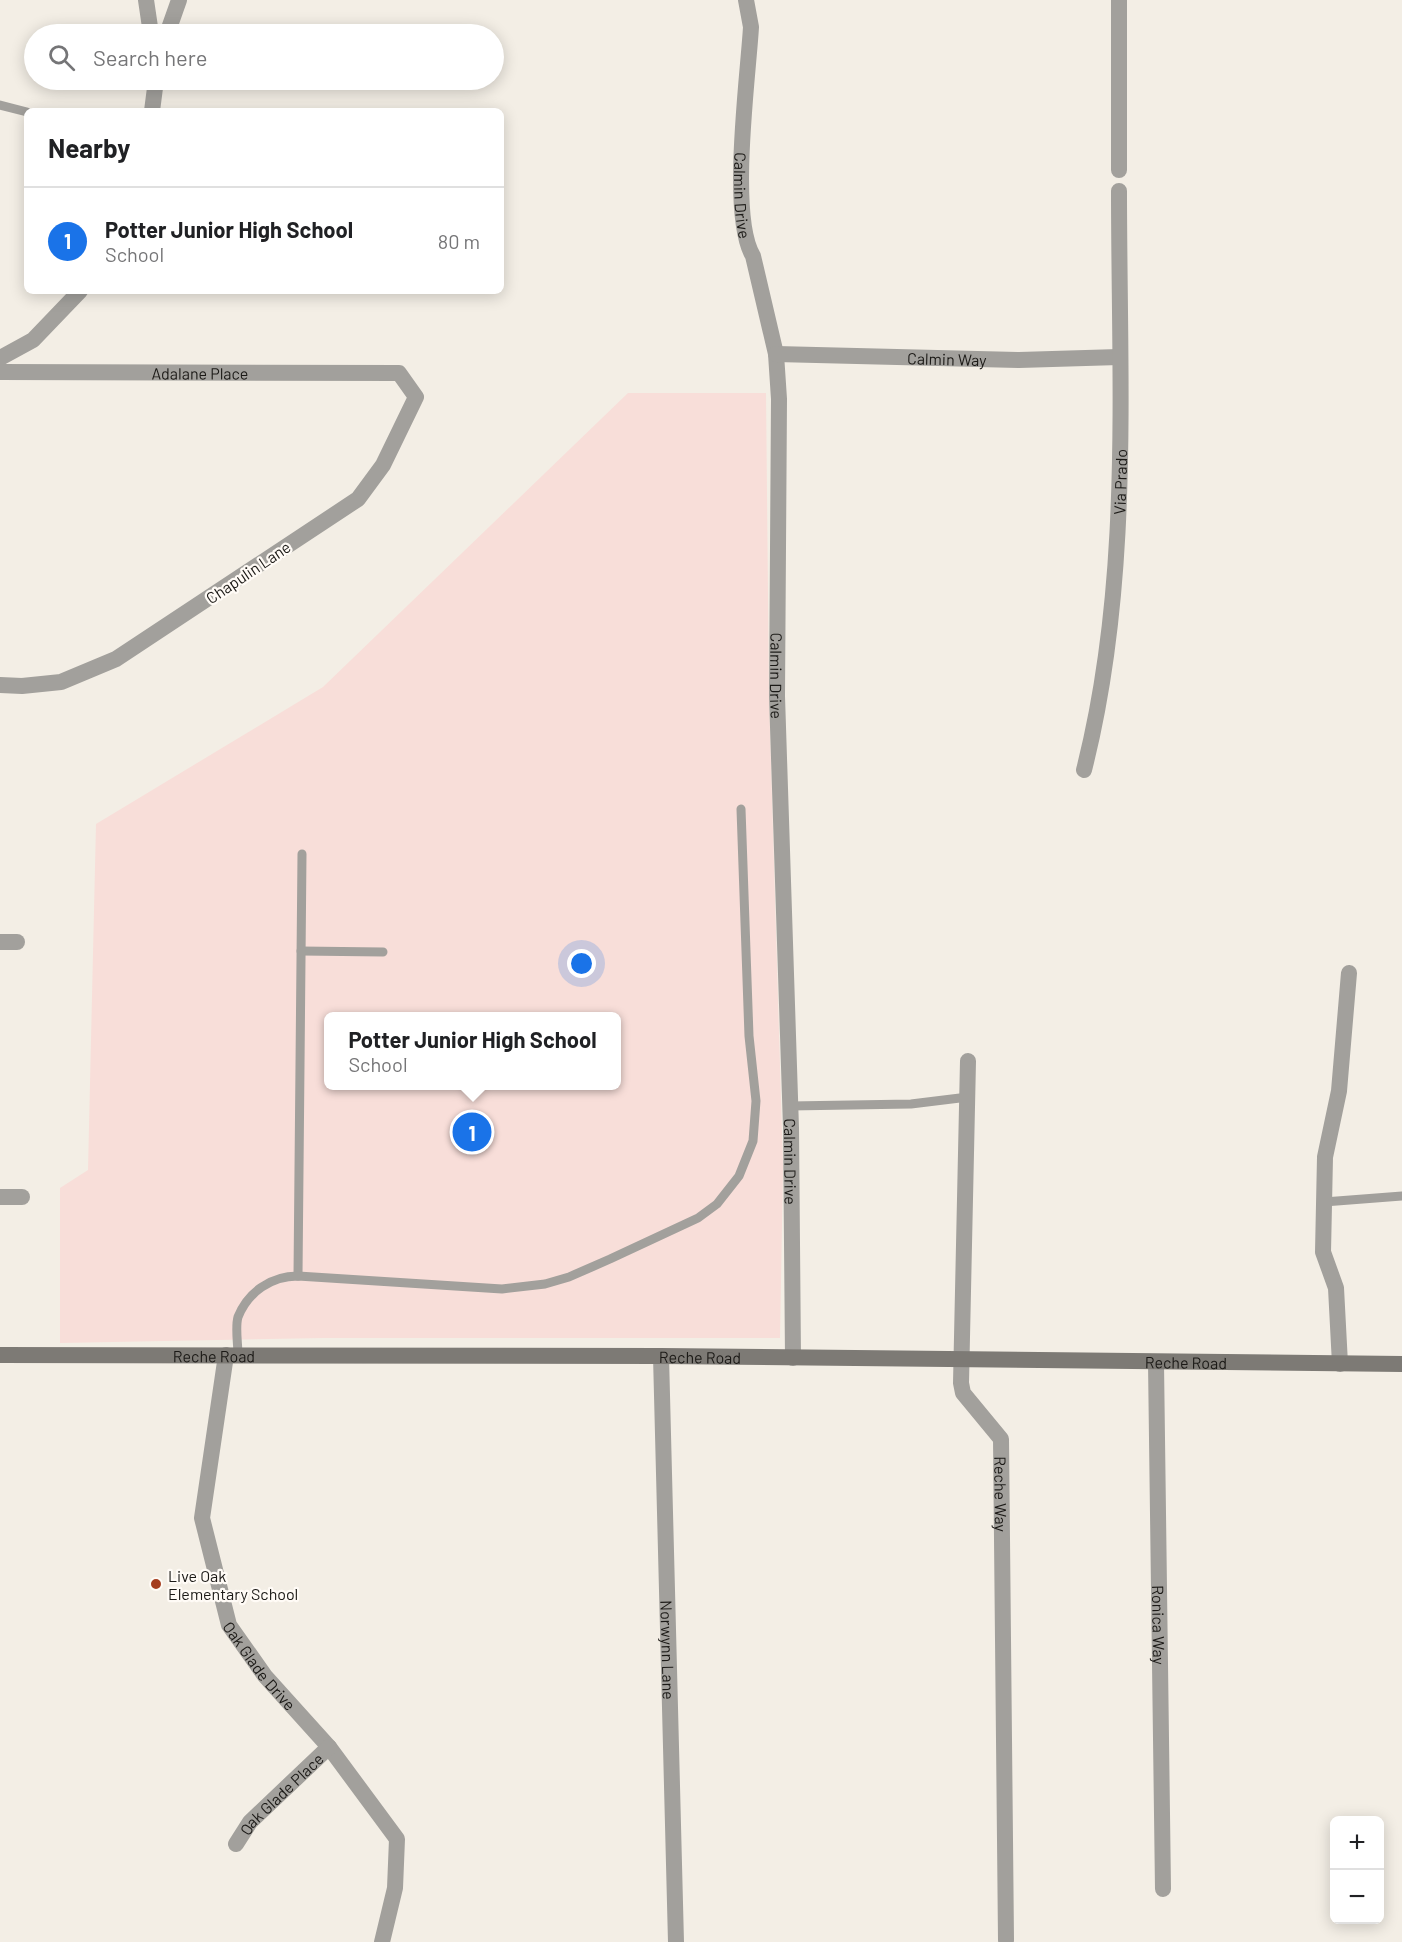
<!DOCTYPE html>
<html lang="en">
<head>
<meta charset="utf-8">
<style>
	body { margin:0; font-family:Barlow,sans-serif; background:#f2f2f2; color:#202124 }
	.controls { position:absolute; right:18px; bottom:18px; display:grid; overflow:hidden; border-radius:9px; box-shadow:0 3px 15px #0003 }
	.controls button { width:54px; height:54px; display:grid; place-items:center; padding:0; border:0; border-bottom:2px solid #e0e0e0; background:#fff; color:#202124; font:30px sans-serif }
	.you { position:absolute; left:582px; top:964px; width:21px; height:21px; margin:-15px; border:4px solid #fff; border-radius:50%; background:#1a73e8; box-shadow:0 0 0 9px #1a73e833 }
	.badge { display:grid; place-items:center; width:39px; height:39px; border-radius:50%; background:#1a73e8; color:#fff; font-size:20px; font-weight:700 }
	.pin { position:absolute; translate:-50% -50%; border:3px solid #fff; box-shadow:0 2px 6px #0006 }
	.popup { position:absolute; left:324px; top:1012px; width:297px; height:78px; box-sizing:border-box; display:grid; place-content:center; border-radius:9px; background:#fff; filter:drop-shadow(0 2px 4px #0005); font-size:20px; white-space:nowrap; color:#757577 }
	.popup b { font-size:22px; color:#202124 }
	.popup::after { content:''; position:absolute; left:50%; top:100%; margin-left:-12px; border:12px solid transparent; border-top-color:#fff }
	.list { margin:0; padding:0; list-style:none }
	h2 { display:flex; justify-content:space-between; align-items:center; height:78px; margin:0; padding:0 24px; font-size:26px }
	h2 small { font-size:20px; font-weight:400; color:#757577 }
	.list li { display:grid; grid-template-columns:39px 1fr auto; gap:18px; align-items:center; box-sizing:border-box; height:108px; padding:0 24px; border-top:2px solid #e0e0e0 }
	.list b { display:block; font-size:22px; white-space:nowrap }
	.list p { margin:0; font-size:20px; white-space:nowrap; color:#757577 }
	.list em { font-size:20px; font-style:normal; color:#757577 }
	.icon { flex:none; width:33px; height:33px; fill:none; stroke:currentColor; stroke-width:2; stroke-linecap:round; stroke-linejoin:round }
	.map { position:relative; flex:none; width:1402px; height:1942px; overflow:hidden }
	.search { position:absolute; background:#fff; box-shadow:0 3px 15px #0003; left:24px; top:24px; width:480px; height:66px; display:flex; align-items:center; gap:15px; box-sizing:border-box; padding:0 21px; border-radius:33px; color:#757577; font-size:22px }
	.panel { position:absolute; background:#fff; box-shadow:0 3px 15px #0003; left:24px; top:108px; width:480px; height:186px; border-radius:9px }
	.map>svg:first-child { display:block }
</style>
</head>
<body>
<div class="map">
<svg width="1402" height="1942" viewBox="0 0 1402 1942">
	<rect width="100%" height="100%" fill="#f3eee5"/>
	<!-- education -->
	<path fill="#f8ded9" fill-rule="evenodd" d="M 628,393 L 766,393 L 769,696 L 783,1167 L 780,1338 L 323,1338 L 60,1343 L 60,1188 L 88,1170 L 96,824 L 323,687 ZM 328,1016 L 616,1016 L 616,1086 L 328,1086 Z"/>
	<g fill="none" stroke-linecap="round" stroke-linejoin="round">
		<!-- service -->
		<g stroke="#a2a09c" stroke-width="9">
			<path d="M 0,105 L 27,112"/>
			<path d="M 301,951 L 383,952"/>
			<path d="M 790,1106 L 911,1104 L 968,1097"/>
			<path d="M 1324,1202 L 1402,1196"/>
			<path d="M 298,1276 L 302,854"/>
			<path d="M 238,1355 C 238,1344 235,1327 238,1317 C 248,1292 271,1276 298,1276 L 502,1289 L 545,1284 L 569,1277 L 610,1259 L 698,1218 L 717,1204 L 739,1176 L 753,1141 L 756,1101 L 749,1036 L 741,809"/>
		</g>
		<!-- minor -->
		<g stroke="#a2a09c" stroke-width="16">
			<path d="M 146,0 L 151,34"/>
			<path id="s1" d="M 746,0 L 751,27 C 748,78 729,216 753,256 L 776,354 L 779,399 L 777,696 L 791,1128 L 793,1358"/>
			<path d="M 1119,0 L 1119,170"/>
			<path d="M 167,34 L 179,0"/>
			<path d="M 152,111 L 156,80"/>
			<path id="s2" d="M 776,354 L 1019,360 L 1119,357"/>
			<path d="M 0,358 L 33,340 L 80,291"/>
			<path id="s3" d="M 0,372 L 399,373 L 416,397 L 383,465 L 358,499 L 116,659 L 61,682 L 22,686 L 0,685"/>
			<path id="s4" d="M 1084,770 C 1132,581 1119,384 1119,191"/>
			<path d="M 0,942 L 17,942"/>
			<path id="s5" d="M 968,1061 L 961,1383 L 963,1393 L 1001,1439 L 1006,1940"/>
			<path d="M 0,1197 L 22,1197"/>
			<path id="s6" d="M 226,1355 L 202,1518 L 229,1625 L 265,1676 L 329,1747 L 397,1839 L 395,1888 L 382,1942"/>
			<path id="s7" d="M 661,1356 L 676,1942"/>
			<path id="s8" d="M 1156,1363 L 1163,1889"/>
			<path d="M 1340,1364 L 1336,1288 L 1323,1252 L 1325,1157 L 1339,1091 L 1349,973"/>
			<path id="s9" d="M 236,1844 L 250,1822 L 329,1747"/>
		</g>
		<!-- secondary -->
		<path stroke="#7d7a75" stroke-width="16" id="s10" d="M 0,1355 L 661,1356 L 1402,1364"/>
	</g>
	<!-- markers -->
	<circle fill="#a53e1f" stroke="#fffbf6" stroke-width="2" cx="156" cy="1584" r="6"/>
	<g text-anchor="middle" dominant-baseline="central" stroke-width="4.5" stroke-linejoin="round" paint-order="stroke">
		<!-- street labels -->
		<g font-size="16" fill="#1b1916" stroke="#fffbf6">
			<text stroke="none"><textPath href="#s1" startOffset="196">Calmin Drive</textPath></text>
			<text stroke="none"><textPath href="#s2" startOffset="171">Calmin Way</textPath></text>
			<text stroke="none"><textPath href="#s3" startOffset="200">Adalane Place</textPath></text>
			<text stroke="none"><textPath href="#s4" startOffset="291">Via Prado</textPath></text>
			<text transform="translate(248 572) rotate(-34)">Chapulin Lane</text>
			<text stroke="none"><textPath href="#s1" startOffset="681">Calmin Drive</textPath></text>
			<text stroke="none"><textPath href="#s1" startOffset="1167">Calmin Drive</textPath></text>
			<text stroke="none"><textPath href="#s10" startOffset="214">Reche Road</textPath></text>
			<text stroke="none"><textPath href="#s10" startOffset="700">Reche Road</textPath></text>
			<text stroke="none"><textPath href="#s10" startOffset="1186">Reche Road</textPath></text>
			<text stroke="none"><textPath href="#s5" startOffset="447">Reche Way</textPath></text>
			<text stroke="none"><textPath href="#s8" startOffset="262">Ronica Way</textPath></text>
			<text stroke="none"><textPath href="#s7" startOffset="294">Norwynn Lane</textPath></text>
			<text stroke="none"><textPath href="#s6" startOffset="326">Oak Glade Drive</textPath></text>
			<text stroke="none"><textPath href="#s9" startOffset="68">Oak Glade Place</textPath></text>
		</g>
		<!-- poi labels -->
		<g font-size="16" fill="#1b1916" stroke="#fffbf6" text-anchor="start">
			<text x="168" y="1575">Live Oak<tspan x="168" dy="18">Elementary School</tspan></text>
		</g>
	</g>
</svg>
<div class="controls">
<button>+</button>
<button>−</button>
</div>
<div class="you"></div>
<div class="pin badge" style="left:472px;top:1132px">1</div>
<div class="popup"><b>Potter Junior High School</b>School</div>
<div class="search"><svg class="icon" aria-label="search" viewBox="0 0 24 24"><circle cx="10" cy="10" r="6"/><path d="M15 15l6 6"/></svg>Search here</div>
<section class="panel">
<h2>Nearby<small></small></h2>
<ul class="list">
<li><span class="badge">1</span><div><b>Potter Junior High School</b><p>School</p></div><em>80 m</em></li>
</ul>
</section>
</div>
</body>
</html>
